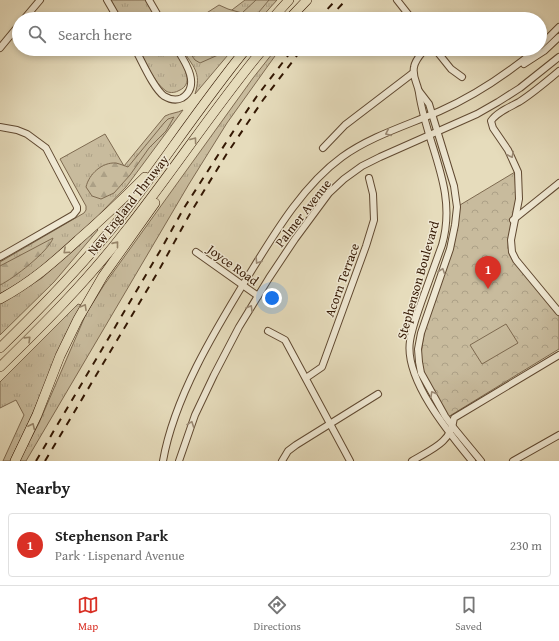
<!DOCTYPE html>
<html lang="en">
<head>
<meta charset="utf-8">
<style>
	body { margin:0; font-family:"Gentium Book Plus",serif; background:#f6f6f6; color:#222 }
	.you { position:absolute; left:272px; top:298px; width:14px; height:14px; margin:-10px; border:3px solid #fff; border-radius:50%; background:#1a73e8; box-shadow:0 0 0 6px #1a73e833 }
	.badge { display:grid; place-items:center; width:26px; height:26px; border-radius:50%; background:#d93025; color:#fff; font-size:13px; font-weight:700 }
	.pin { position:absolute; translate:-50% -33px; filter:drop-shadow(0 1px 2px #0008) }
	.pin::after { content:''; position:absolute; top:21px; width:14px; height:12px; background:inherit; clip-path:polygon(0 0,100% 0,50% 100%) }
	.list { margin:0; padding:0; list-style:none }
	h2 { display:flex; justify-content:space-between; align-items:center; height:52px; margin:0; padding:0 16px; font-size:17px }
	h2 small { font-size:13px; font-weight:400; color:#767676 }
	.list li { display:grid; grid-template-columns:26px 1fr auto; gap:12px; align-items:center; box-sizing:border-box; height:64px; margin:0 8px 8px; padding:0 8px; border:1px solid #e0e0e0; border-radius:4px }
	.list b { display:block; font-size:15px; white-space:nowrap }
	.list p { margin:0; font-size:13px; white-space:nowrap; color:#767676 }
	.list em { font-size:13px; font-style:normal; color:#767676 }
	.icon { flex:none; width:22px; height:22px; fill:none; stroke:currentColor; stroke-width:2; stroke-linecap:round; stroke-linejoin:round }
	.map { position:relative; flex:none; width:559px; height:461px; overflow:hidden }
	.search { position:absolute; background:#fff; box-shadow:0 2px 6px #0003; left:12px; right:12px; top:12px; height:44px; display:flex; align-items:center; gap:10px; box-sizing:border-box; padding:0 14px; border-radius:22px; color:#767676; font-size:15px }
	.sheet { height:124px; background:#fff }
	nav { display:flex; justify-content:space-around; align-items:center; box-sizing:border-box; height:56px; border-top:1px solid #e0e0e0; background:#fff; font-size:11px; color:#767676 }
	nav a { display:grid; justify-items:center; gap:2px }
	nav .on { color:#d93025 }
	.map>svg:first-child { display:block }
</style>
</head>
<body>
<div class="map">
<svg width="559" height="461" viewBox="0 0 559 461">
	<defs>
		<pattern id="grass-tufts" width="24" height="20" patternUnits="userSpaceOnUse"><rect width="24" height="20" fill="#c8bb9d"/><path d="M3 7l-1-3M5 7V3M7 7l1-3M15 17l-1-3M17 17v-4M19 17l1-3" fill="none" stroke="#aca086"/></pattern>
		<pattern id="forest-firs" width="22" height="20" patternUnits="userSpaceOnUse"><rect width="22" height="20" fill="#c8bb9d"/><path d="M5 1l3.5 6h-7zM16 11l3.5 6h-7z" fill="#aca086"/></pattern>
		<pattern id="park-crowns" width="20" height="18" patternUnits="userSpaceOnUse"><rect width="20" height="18" fill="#c8bb9d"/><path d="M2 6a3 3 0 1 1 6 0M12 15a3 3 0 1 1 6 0" fill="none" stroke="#aca086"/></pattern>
	</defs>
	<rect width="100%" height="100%" fill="#e6dcbc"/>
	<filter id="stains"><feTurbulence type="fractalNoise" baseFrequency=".005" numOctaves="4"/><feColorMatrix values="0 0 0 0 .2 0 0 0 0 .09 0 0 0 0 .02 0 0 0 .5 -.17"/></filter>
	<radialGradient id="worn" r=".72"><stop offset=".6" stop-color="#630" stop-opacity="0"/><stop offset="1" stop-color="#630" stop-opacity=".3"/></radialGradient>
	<!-- grass -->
	<g fill="url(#grass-tufts)" stroke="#7e6a50">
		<path d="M 111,0 L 146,0 L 157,19 L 121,19 Z"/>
		<path d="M 245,0 L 277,0 L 260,19 L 220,19 Z"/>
		<path d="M 139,49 L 174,49 C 180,61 198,83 178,91 C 174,93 169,93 166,91 C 155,84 145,61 139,49 Z"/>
		<path d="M 182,49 L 233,49 L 195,94 C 202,72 193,67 182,49 Z"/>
		<path d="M 276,49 L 280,49 L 227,123 L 189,184 L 26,461 L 19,461 L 39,423 L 86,314 L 104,285 L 253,78 Z"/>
		<path d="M 183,110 L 126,187 L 97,217 L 53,258 L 23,280 L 0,294 L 0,262 L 84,213 L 86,210 L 86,206 L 60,159 L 105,134 L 124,166 L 165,116 C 171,113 177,113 183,110 Z"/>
		<path d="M 96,228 L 98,230 L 54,282 L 0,335 L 0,304 L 42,278 Z"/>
		<path d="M 78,304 L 81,305 C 59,345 45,387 26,428 C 21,439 15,450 10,461 L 3,461 L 24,415 L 16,400 L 0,408 L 0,382 Z"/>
	</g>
	<!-- forest -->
	<g fill="url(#forest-firs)" stroke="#7e6a50">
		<path d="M 256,0 L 269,0 L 253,19 L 188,19 L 192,15 L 205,14 L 219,5 L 228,9 L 242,13 Z"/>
		<path d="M 187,49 L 224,49 L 218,55 L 200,63 L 195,60 Z"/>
		<path d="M 174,117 L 166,131 L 149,148 L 130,175 L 114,193 L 101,199 L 92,196 L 86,187 C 89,174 102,162 116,163 C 120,164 125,166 128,167 L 164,123 L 168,119 Z"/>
		<path d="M 53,238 C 49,251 13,279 0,285 L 0,266 Z"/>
	</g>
	<!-- park -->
	<path fill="url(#park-crowns)" stroke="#7e6a50" d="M 515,172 L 516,200 L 509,236 L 508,248 L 512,259 L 559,316 L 559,349 L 448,417 C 439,400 425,382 422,364 C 420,352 423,341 425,329 L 460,205 Z"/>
	<!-- garden -->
	<path fill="#c8bb9d" stroke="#7e6a50" d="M 506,324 L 518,343 L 482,364 L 470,345 Z"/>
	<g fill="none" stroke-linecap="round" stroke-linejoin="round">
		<!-- minor casing -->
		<g stroke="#604931" stroke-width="8">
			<g id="minor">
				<path d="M 107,0 L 118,19"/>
				<path d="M 149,0 L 160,19"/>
				<path d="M 397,0 L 412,19"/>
				<path d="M 24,19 L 40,0"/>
				<path d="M 540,46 L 559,27"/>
				<path d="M 0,48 L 19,25"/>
				<path d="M 135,49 C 142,61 153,88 164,96 C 169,99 176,101 182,98 C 201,86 186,63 177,49"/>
				<path d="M 425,49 C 421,54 415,60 414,67 C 412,77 418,84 419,93 C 427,147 458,190 442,245 C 435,264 428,284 421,303 C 417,315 412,328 410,341 C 404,379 449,433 472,461"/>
				<path d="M 435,49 L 451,69 L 462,77"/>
				<path d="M 524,64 L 544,51 L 559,37"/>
				<path d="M 559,71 C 546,82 533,93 519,102 C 510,107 497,112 491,121 L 493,128 L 508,150 L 518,172 L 519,199 L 511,240 L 512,252 L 516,260 L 559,312"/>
				<path d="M 419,91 L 429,104 L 454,186 L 457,207 L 455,225 L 450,249 L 421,333 L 418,349 L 419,362 L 421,373 L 445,416 L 453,427 L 481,461"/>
				<path d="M 0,127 L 17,130 L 27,134 L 46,148 L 77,207 L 77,210 L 73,215 L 0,257"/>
				<path d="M 323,148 L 345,125 L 413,73"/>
				<path d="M 513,220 L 559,183"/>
				<path d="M 196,252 L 258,296"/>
				<path d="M 268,331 L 285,340 L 350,461"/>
				<path d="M 306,378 L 322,367 L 366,246 L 374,220 L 373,194 L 369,178"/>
				<path d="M 163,461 C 174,398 214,332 247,278 C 273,236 302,186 342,157 C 371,136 408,125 440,111 C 476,95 507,74 537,49"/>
				<path d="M 179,461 L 195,415 L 214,375 L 239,327 L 269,278 L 295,239 L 329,193 L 344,179 L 362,166 L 380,157 L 477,114 L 498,102 L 520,88 L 559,57"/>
				<path d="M 282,461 L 288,451 L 296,445 L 378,394"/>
				<path d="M 412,461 C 432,449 451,443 454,418 L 559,355"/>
				<path d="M 513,461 L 559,435"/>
			</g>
		</g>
		<!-- highway casing -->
		<g stroke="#341803" stroke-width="10">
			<g id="highway">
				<path d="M 272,19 L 289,0"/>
				<path d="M 289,19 L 307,0"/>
				<path d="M 0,299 C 30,283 53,263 78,240 C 101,220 123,199 145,177"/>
				<path d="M 0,348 C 44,305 87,261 125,212 C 166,158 203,102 246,49"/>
				<path d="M 0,367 C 44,324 87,281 124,233 C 172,173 214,108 263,49"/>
				<path d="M 15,461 L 37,415 L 60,356 L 78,319 L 103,276 L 155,203"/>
			</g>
		</g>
		<!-- minor -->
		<use href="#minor" stroke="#efe8d3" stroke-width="6"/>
		<!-- highway -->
		<use href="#highway" stroke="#e6dcbc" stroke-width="9"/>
		<!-- rail -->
		<g stroke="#341803" stroke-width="2" stroke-dasharray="7 7" stroke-linecap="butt">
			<path d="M 318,19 L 336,0"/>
			<path d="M 328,19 L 346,0"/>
			<path d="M 36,461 L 160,251 L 184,208 L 238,124 L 257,96 L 293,49"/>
			<path d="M 45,461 L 159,270 L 191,212 L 226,155 L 263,100 L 302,49"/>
		</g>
	</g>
	<!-- one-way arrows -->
	<defs><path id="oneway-chevron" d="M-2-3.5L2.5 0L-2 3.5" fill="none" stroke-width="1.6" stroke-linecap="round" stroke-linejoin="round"/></defs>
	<g stroke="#9b8a75">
		<use href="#oneway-chevron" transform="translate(388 133) rotate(156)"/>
		<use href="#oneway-chevron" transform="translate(511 155) rotate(63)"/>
		<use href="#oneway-chevron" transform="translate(258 261) rotate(122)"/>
		<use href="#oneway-chevron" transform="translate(442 271) rotate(-71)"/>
		<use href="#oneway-chevron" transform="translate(250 308) rotate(-59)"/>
		<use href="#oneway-chevron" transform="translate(433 394) rotate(-119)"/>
		<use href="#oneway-chevron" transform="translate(191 424) rotate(-70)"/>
	</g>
	<g stroke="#968469">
		<use href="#oneway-chevron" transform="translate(194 140) rotate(-54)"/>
		<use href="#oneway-chevron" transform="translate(116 244) rotate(-51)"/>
		<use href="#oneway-chevron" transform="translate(66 251) rotate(138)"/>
		<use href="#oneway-chevron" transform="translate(84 307) rotate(-60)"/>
		<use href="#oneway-chevron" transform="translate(28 339) rotate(-44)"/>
		<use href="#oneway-chevron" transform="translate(32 426) rotate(-65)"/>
	</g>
	<g text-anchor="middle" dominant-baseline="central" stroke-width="3" stroke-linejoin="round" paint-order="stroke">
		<!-- street labels -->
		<g font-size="13" fill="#341803" stroke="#efe8d3">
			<text transform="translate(128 205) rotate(-52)">New England Thruway</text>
			<text transform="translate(303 213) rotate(-52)">Palmer Avenue</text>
			<text transform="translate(233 265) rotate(36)">Joyce Road</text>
			<text transform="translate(342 280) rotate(-70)">Acorn Terrace</text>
			<text transform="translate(418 280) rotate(-74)">Stephenson Boulevard</text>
		</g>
	</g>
	<rect width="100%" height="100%" filter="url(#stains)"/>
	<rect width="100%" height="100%" fill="url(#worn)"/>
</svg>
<div class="you"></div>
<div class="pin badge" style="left:488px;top:289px">1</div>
<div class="search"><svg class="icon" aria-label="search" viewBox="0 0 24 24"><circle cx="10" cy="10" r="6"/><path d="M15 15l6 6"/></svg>Search here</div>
</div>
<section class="sheet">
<h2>Nearby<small></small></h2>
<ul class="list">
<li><span class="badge">1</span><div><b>Stephenson Park</b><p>Park · Lispenard Avenue</p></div><em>230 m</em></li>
</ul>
</section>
<nav>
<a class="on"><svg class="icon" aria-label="map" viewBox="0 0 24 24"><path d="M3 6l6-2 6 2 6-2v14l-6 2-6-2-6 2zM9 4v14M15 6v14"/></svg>Map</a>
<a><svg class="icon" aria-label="directions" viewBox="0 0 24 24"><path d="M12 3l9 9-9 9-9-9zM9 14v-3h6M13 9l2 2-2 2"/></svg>Directions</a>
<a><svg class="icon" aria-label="saved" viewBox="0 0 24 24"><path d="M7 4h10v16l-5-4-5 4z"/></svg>Saved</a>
</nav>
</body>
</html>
